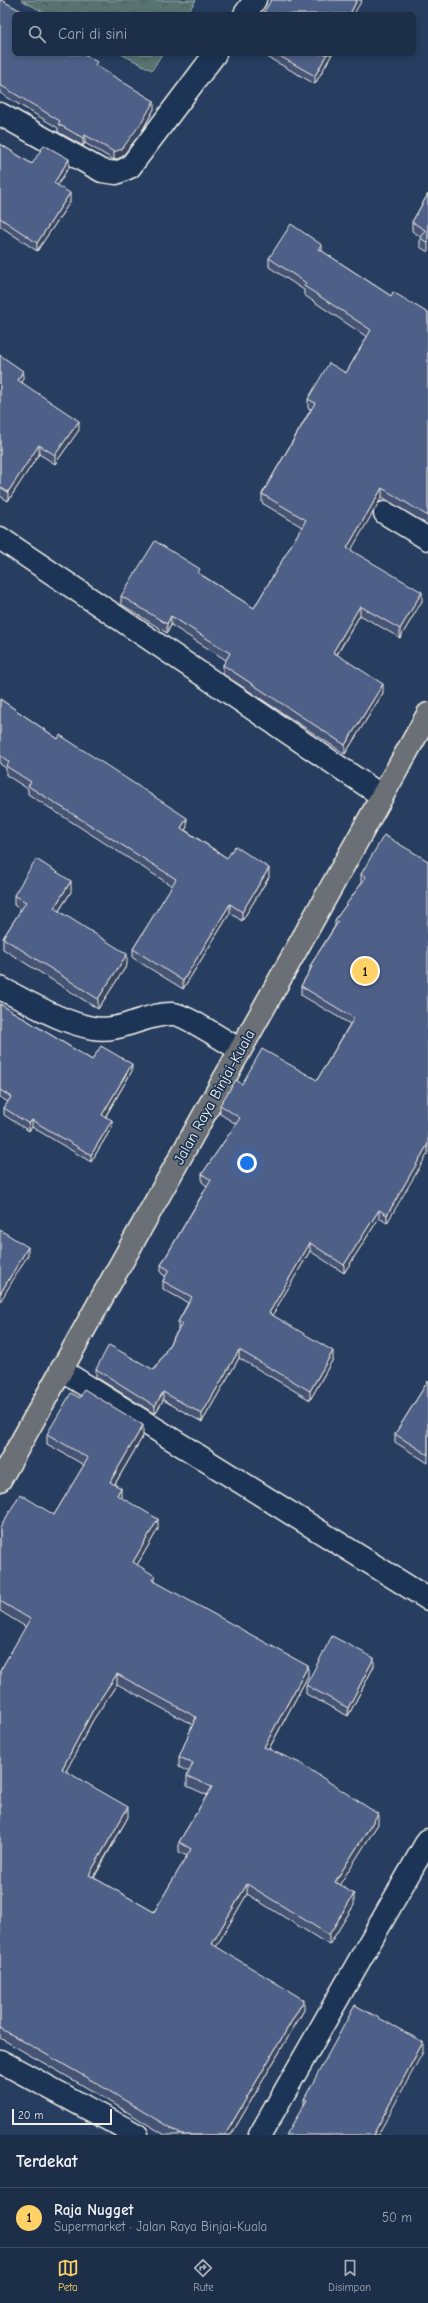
<!DOCTYPE html>
<html lang="id">
<head>
<meta charset="utf-8">
<style>
	body { margin:0; font-family:"Comic Neue",sans-serif; background:#2a3a53; color:#f1f3f6 }
	.scale { position:absolute; left:12px; bottom:10px; width:100px; box-sizing:border-box; padding-left:4px; border:2px solid #f4f1e8; border-top:0; font-size:11px; line-height:14px; white-space:nowrap; color:#f4f1e8; -webkit-text-stroke:3px #1d3557; paint-order:stroke }
	.you { position:absolute; left:247px; top:1163px; width:14px; height:14px; margin:-10px; border:3px solid #fff; border-radius:50%; background:#1a73e8; box-shadow:0 0 0 6px #1a73e833 }
	.badge { display:grid; place-items:center; width:26px; height:26px; border-radius:50%; background:#ffd166; color:#111; font-size:13px; font-weight:700 }
	.pin { position:absolute; translate:-50% -50%; border:2px solid #fff; box-shadow:0 1px 4px #0006 }
	.list { margin:0; padding:0; list-style:none }
	h2 { display:flex; justify-content:space-between; align-items:center; height:52px; margin:0; padding:0 16px; font-size:17px }
	h2 small { font-size:13px; font-weight:400; color:#a0a8b4 }
	.list li { display:grid; grid-template-columns:26px 1fr auto; gap:12px; align-items:center; box-sizing:border-box; height:60px; padding:0 16px; border-top:1px solid #3b4a61 }
	.list b { display:block; font-size:15px; white-space:nowrap }
	.list p { margin:0; font-size:13px; white-space:nowrap; color:#a0a8b4 }
	.list em { font-size:13px; font-style:normal; color:#a0a8b4 }
	.icon { flex:none; width:22px; height:22px; fill:none; stroke:currentColor; stroke-width:2; stroke-linecap:round; stroke-linejoin:round }
	.map { position:relative; flex:none; width:428px; height:2135px; overflow:hidden }
	.search { position:absolute; background:#1d2e49; box-shadow:0 2px 6px #0003; left:12px; right:12px; top:12px; height:44px; display:flex; align-items:center; gap:10px; box-sizing:border-box; padding:0 14px; border-radius:6px; color:#a0a8b4; font-size:15px }
	.sheet { height:112px; background:#1d2e49 }
	nav { display:flex; justify-content:space-around; align-items:center; box-sizing:border-box; height:56px; border-top:1px solid #3b4a61; background:#1d2e49; font-size:11px; color:#a0a8b4 }
	nav a { display:grid; justify-items:center; gap:2px }
	nav .on { color:#ffd166 }
	.map>svg:first-child { display:block }
</style>
</head>
<body>
<div class="map">
<svg width="428" height="2135" viewBox="0 0 428 2135">
	<defs>
		<pattern id="forest-crowns" width="20" height="18" patternUnits="userSpaceOnUse"><rect width="20" height="18" fill="#597370"/><path d="M2 6a3 3 0 1 1 6 0M12 15a3 3 0 1 1 6 0" fill="none" stroke="#505b59"/></pattern>
	</defs>
	<rect width="100%" height="100%" fill="#273e61"/>
	<filter id="ink" filterUnits="userSpaceOnUse"><feTurbulence type="fractalNoise" baseFrequency=".025" numOctaves="2"/><feDisplacementMap in="SourceGraphic" scale="8" xChannelSelector="R" yChannelSelector="G"/><feConvolveMatrix kernelMatrix="1 2 1 2 8 2 1 2 1" color-interpolation-filters="sRGB"/></filter>
	<g filter="url(#ink)">
		<!-- forest -->
		<g fill="url(#forest-crowns)" stroke="#a6b2ac">
			<path d="M 21,0 L 196,0 L 187,14 L 47,14 Z"/>
			<path d="M 121,54 L 162,54 L 152,70 Z"/>
		</g>
		<g fill="none" stroke-linecap="round" stroke-linejoin="round">
			<!-- minor casing -->
			<g stroke="#f4f1e8" stroke-width="25">
				<g id="minor">
					<path d="M 245,14 L 255,0"/>
					<path d="M 0,114 L 102,171 L 116,173 L 130,167 L 215,54"/>
					<path d="M 385,513 L 428,539"/>
					<path d="M 0,538 L 382,796"/>
					<path d="M 0,988 C 29,1002 60,1022 93,1028 C 122,1033 145,1013 173,1014 C 184,1014 228,1043 240,1050"/>
					<path d="M 61,1370 L 428,1599"/>
					<path d="M 0,2061 L 137,2135"/>
					<path d="M 260,2135 L 428,1840"/>
				</g>
			</g>
			<!-- major casing -->
			<g stroke="#f4f1e8" stroke-width="25">
				<path id="major" d="M 0,1480 L 428,714"/>
			</g>
			<!-- minor -->
			<use href="#minor" stroke="#1d3557" stroke-width="22"/>
			<!-- major -->
			<use href="#major" stroke="#6b6f75" stroke-width="22"/>
		</g>
		<!-- wall -->
		<g fill="#455375" stroke="#f4f1e8" fill-rule="evenodd">
			<path d="M 0,0 L 14,14 L 97,66 L 154,109 L 142,131 L 122,157 L 114,160 L 85,143 L 83,146 L 58,132 L 58,128 L 0,93 Z"/>
			<path d="M 262,54 L 332,54 L 315,84 Z"/>
			<path d="M 0,144 L 32,164 L 69,167 L 57,185 L 70,202 L 37,251 L 0,226 Z"/>
			<path d="M 428,194 L 428,252 L 420,247 L 420,238 L 421,237 L 412,231 L 412,222 Z"/>
			<path d="M 322,251 L 391,296 L 428,313 L 428,525 L 382,497 L 350,550 L 422,601 L 400,638 L 360,615 L 337,655 L 383,693 L 345,754 L 223,674 L 223,665 L 226,660 L 171,625 L 167,633 L 121,604 L 121,596 L 200,574 L 254,608 L 302,527 L 262,503 L 262,494 L 311,409 L 308,408 L 308,399 L 346,373 L 367,337 L 304,295 L 304,290 L 269,267 L 269,258 Z"/>
			<path d="M 0,355 L 23,380 L 22,383 L 79,430 L 55,464 L 39,454 L 8,501 L 0,496 Z"/>
			<path d="M 0,699 L 58,739 L 187,827 L 185,830 L 227,858 L 269,877 L 242,921 L 230,913 L 183,989 L 133,958 L 133,949 L 172,886 L 28,794 L 28,789 L 6,775 L 6,768 L 0,764 Z"/>
			<path d="M 428,861 L 387,1223 L 379,1218 L 344,1273 L 310,1251 L 272,1315 L 333,1359 L 310,1400 L 239,1358 L 202,1422 L 163,1400 L 155,1414 L 96,1377 L 96,1369 L 154,1370 L 178,1330 L 178,1322 L 188,1303 L 163,1289 L 163,1281 L 165,1276 L 161,1273 L 161,1265 L 207,1186 L 202,1182 L 202,1174 L 236,1124 L 220,1114 L 220,1105 L 242,1084 L 317,1080 L 350,1024 L 301,995 L 301,986 L 310,970 L 310,966 L 335,926 L 335,920 L 362,883 L 361,883 L 361,874 Z"/>
			<path d="M 71,892 L 59,911 L 127,965 L 98,1009 L 3,949 L 3,938 L 21,910 L 14,905 L 14,895 Z"/>
			<path d="M 0,1004 L 92,1060 L 132,1071 L 106,1116 L 112,1127 L 91,1162 L 32,1127 L 29,1131 L 4,1115 L 4,1108 L 8,1102 L 0,1097 Z"/>
			<path d="M 428,1381 L 428,1463 L 395,1442 L 395,1434 Z"/>
			<path d="M 47,1434 L 143,1436 L 115,1484 L 121,1497 L 158,1529 L 137,1565 L 155,1582 L 308,1676 L 269,1749 L 378,1824 L 339,1885 L 354,1905 L 329,1945 L 247,1894 L 216,1947 L 304,2010 L 231,2135 L 165,2135 L 96,2093 L 0,2038 L 0,1671 L 26,1627 L 0,1611 L 0,1528 L 54,1515 L 84,1465 L 47,1444 ZM 117,1684 L 193,1725 L 179,1757 L 179,1767 L 189,1772 L 187,1776 L 187,1786 L 207,1795 L 179,1842 L 179,1852 L 187,1856 L 154,1912 L 94,1878 L 128,1817 L 66,1771 L 93,1720 Z"/>
			<path d="M 374,1666 L 348,1716 L 306,1694 L 306,1685 Z"/>
			<path d="M 423,2052 L 304,2106 L 304,2099 Z"/>
		</g>
		<!-- shaded-wall -->
		<g fill="#38445f" stroke="#f4f1e8">
			<path d="M 357,0 L 362,0 L 354,14 L 350,14 Z"/>
			<path d="M 327,54 L 332,54 L 315,84 L 315,76 Z"/>
			<path d="M 154,101 L 154,109 L 142,131 L 122,157 L 114,160 L 114,152 Z"/>
			<path d="M 85,135 L 85,143 L 83,146 L 83,138 Z"/>
			<path d="M 69,159 L 69,167 L 54,191 L 54,183 Z"/>
			<path d="M 70,193 L 70,202 L 37,251 L 37,243 Z"/>
			<path d="M 322,245 L 322,254 L 319,249 Z"/>
			<path d="M 23,371 L 23,380 L 18,389 L 18,380 Z"/>
			<path d="M 79,421 L 79,430 L 55,464 L 55,455 Z"/>
			<path d="M 39,445 L 39,454 L 8,501 L 8,492 Z"/>
			<path d="M 382,488 L 382,497 L 347,557 L 347,548 Z"/>
			<path d="M 422,592 L 422,601 L 400,638 L 400,629 Z"/>
			<path d="M 360,606 L 360,615 L 333,661 L 333,652 Z"/>
			<path d="M 171,616 L 171,625 L 167,633 L 167,624 Z"/>
			<path d="M 383,684 L 383,693 L 345,754 L 345,745 Z"/>
			<path d="M 187,818 L 187,827 L 181,836 L 181,828 Z"/>
			<path d="M 269,868 L 269,877 L 242,921 L 242,912 Z"/>
			<path d="M 71,881 L 71,892 L 54,918 L 54,908 Z"/>
			<path d="M 230,904 L 230,913 L 183,989 L 183,981 Z"/>
			<path d="M 127,954 L 127,965 L 98,1009 L 98,999 Z"/>
			<path d="M 132,1064 L 132,1071 L 102,1122 L 102,1115 Z"/>
			<path d="M 32,1120 L 32,1127 L 29,1131 L 29,1124 Z"/>
			<path d="M 112,1120 L 112,1127 L 91,1162 L 91,1155 Z"/>
			<path d="M 428,1144 L 428,1153 L 387,1223 L 387,1215 Z"/>
			<path d="M 379,1210 L 379,1218 L 344,1273 L 344,1265 Z"/>
			<path d="M 310,1243 L 310,1251 L 269,1321 L 269,1313 Z"/>
			<path d="M 28,1247 L 28,1255 L 0,1302 L 0,1294 Z"/>
			<path d="M 239,1350 L 239,1358 L 202,1422 L 202,1414 Z"/>
			<path d="M 333,1351 L 333,1359 L 310,1400 L 310,1391 Z"/>
			<path d="M 163,1392 L 163,1400 L 155,1414 L 155,1406 Z"/>
			<path d="M 143,1425 L 143,1436 L 110,1492 L 110,1482 Z"/>
			<path d="M 121,1488 L 121,1499 L 117,1495 Z"/>
			<path d="M 158,1519 L 158,1529 L 133,1572 L 133,1562 Z"/>
			<path d="M 155,1576 L 155,1586 L 152,1580 Z"/>
			<path d="M 374,1658 L 374,1666 L 348,1716 L 348,1708 Z"/>
			<path d="M 308,1666 L 308,1676 L 264,1758 L 264,1747 Z"/>
			<path d="M 117,1674 L 117,1684 L 93,1720 L 62,1779 L 62,1769 L 93,1710 Z"/>
			<path d="M 128,1807 L 128,1817 L 89,1885 L 89,1875 Z"/>
			<path d="M 378,1814 L 378,1824 L 335,1892 L 335,1882 Z"/>
			<path d="M 247,1884 L 247,1894 L 212,1954 L 212,1944 Z"/>
			<path d="M 354,1894 L 354,1905 L 329,1945 L 329,1935 Z"/>
			<path d="M 304,2000 L 304,2010 L 231,2135 L 225,2135 Z"/>
			<path d="M 423,2042 L 423,2052 L 378,2135 L 373,2135 Z"/>
		</g>
		<!-- building -->
		<g fill="#506188" stroke="#f4f1e8" fill-rule="evenodd">
			<path d="M 0,0 L 1,0 L 27,14 L 14,14 L 14,54 L 84,54 L 97,62 L 95,65 L 154,101 L 142,122 L 122,149 L 114,152 L 85,135 L 83,138 L 58,124 L 60,121 L 0,85 Z"/>
			<path d="M 271,0 L 286,0 L 290,2 L 291,0 L 357,0 L 350,14 L 263,14 Z"/>
			<path d="M 276,54 L 327,54 L 315,76 Z"/>
			<path d="M 0,144 L 32,164 L 44,145 L 69,159 L 54,183 L 70,193 L 37,243 L 0,218 Z"/>
			<path d="M 428,194 L 428,243 L 420,238 L 425,230 L 412,222 Z"/>
			<path d="M 291,224 L 322,245 L 319,249 L 391,296 L 393,292 L 428,313 L 428,516 L 382,488 L 347,548 L 422,592 L 400,629 L 360,606 L 333,652 L 383,684 L 345,745 L 223,665 L 230,653 L 171,616 L 167,624 L 121,596 L 155,541 L 200,569 L 198,573 L 254,608 L 306,520 L 262,494 L 315,403 L 308,399 L 329,363 L 346,373 L 371,330 L 304,286 L 306,283 L 269,258 Z"/>
			<path d="M 0,355 L 23,371 L 18,380 L 79,421 L 55,455 L 39,445 L 8,492 L 0,487 Z"/>
			<path d="M 0,699 L 58,739 L 60,735 L 187,818 L 181,828 L 227,858 L 235,846 L 269,868 L 242,912 L 230,904 L 183,981 L 133,949 L 176,879 L 28,786 L 31,782 L 6,766 L 9,762 L 0,755 Z"/>
			<path d="M 384,835 L 428,861 L 428,1144 L 387,1215 L 379,1210 L 344,1265 L 310,1243 L 269,1313 L 333,1351 L 310,1391 L 239,1350 L 202,1414 L 163,1392 L 155,1406 L 96,1369 L 109,1345 L 154,1370 L 182,1324 L 178,1322 L 192,1297 L 163,1281 L 169,1270 L 161,1265 L 211,1180 L 202,1174 L 240,1118 L 220,1105 L 236,1080 L 242,1084 L 262,1049 L 317,1080 L 354,1018 L 301,986 L 312,967 L 310,966 L 338,922 L 335,920 L 366,877 L 361,874 Z"/>
			<path d="M 36,859 L 71,881 L 54,908 L 127,954 L 98,999 L 3,938 L 26,902 L 14,895 Z"/>
			<path d="M 0,1004 L 92,1060 L 101,1046 L 132,1064 L 102,1115 L 112,1120 L 91,1155 L 32,1120 L 29,1124 L 4,1108 L 11,1097 L 0,1090 Z"/>
			<path d="M 0,1230 L 28,1247 L 0,1294 Z"/>
			<path d="M 428,1381 L 428,1455 L 395,1434 Z"/>
			<path d="M 84,1389 L 143,1425 L 110,1482 L 121,1488 L 117,1495 L 158,1519 L 133,1562 L 155,1576 L 152,1580 L 308,1666 L 264,1747 L 300,1763 L 378,1814 L 335,1882 L 354,1894 L 329,1935 L 247,1884 L 212,1944 L 304,2000 L 225,2135 L 182,2135 L 96,2083 L 0,2028 L 0,1671 L 30,1619 L 0,1601 L 0,1528 L 20,1494 L 54,1515 L 88,1458 L 47,1434 L 71,1393 L 80,1398 ZM 117,1674 L 196,1717 L 179,1757 L 193,1763 L 187,1776 L 212,1787 L 179,1842 L 191,1849 L 154,1912 L 89,1875 L 128,1807 L 62,1769 L 93,1710 Z"/>
			<path d="M 332,1636 L 374,1658 L 348,1708 L 306,1685 Z"/>
			<path d="M 355,2005 L 423,2042 L 373,2135 L 286,2135 L 307,2100 L 304,2099 Z"/>
		</g>
	</g>
	<g text-anchor="middle" dominant-baseline="central" stroke-width="3.5" stroke-linejoin="round" paint-order="stroke">
		<!-- street labels -->
		<g font-size="15" fill="#f4f1e8" stroke="#1d3557">
			<text transform="translate(214 1097) rotate(-61)">Jalan Raya Binjai-Kuala</text>
		</g>
	</g>
</svg>
<div class="scale">20 m</div>
<div class="you"></div>
<div class="pin badge" style="left:365px;top:971px">1</div>
<div class="search"><svg class="icon" aria-label="search" viewBox="0 0 24 24"><circle cx="10" cy="10" r="6"/><path d="M15 15l6 6"/></svg>Cari di sini</div>
</div>
<section class="sheet">
<h2>Terdekat<small></small></h2>
<ul class="list">
<li><span class="badge">1</span><div><b>Raja Nugget</b><p>Supermarket · Jalan Raya Binjai-Kuala</p></div><em>50 m</em></li>
</ul>
</section>
<nav>
<a class="on"><svg class="icon" aria-label="map" viewBox="0 0 24 24"><path d="M3 6l6-2 6 2 6-2v14l-6 2-6-2-6 2zM9 4v14M15 6v14"/></svg>Peta</a>
<a><svg class="icon" aria-label="directions" viewBox="0 0 24 24"><path d="M12 3l9 9-9 9-9-9zM9 14v-3h6M13 9l2 2-2 2"/></svg>Rute</a>
<a><svg class="icon" aria-label="saved" viewBox="0 0 24 24"><path d="M7 4h10v16l-5-4-5 4z"/></svg>Disimpan</a>
</nav>
</body>
</html>
